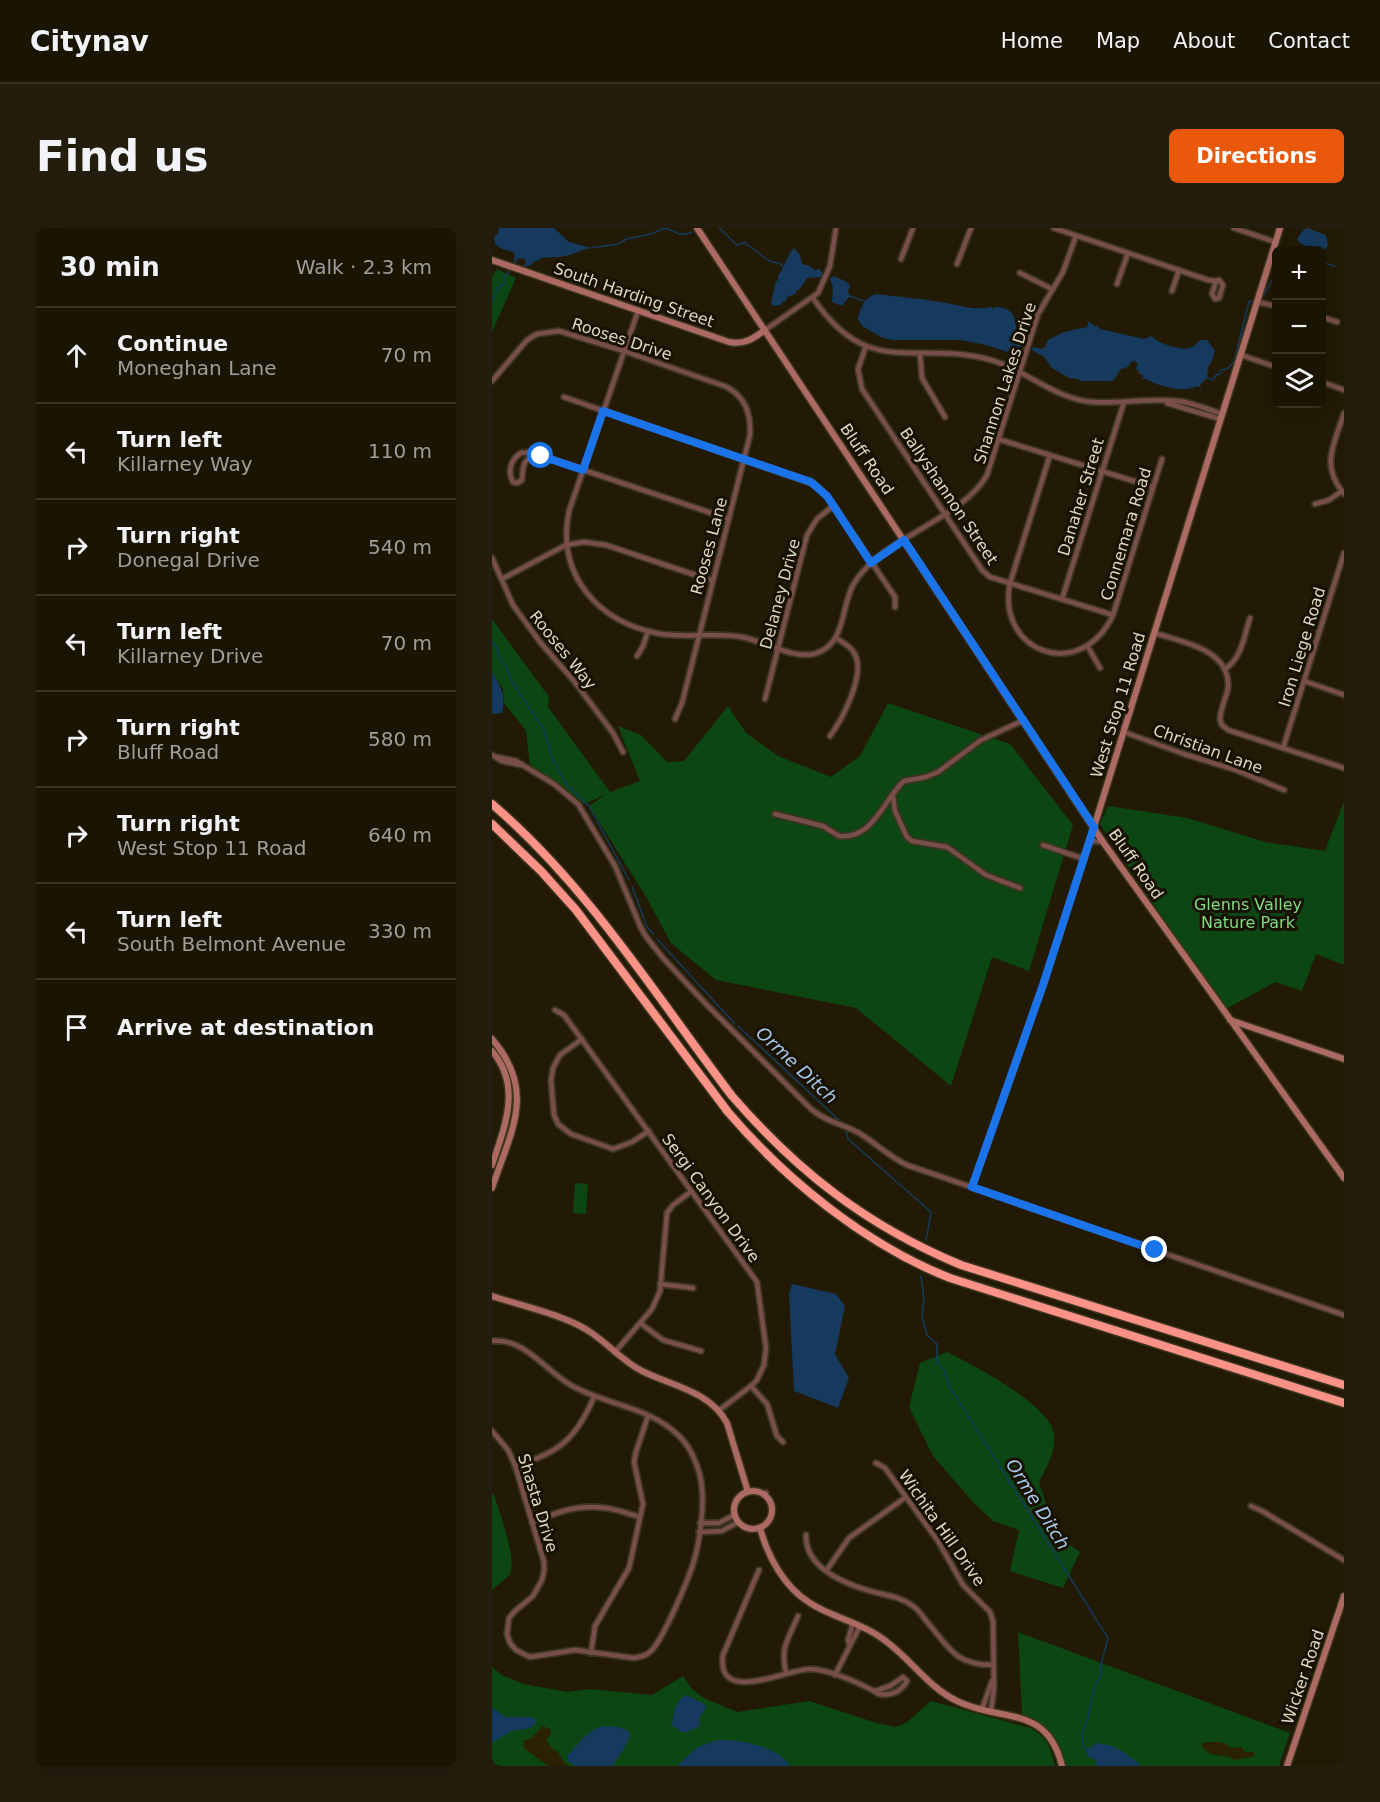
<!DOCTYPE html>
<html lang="en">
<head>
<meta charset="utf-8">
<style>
	body { margin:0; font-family:"DejaVu Sans",sans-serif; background:#231d0d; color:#f1f3f6 }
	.controls { position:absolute; right:18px; top:18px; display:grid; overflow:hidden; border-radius:9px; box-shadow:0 6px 24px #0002 }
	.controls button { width:54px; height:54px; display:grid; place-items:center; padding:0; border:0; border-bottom:2px solid #383325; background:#1a1403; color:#f1f3f6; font:30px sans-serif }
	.stop { position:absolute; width:18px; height:18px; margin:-14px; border:4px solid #1a73e8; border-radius:50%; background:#fff }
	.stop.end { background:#1a73e8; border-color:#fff; box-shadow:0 2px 6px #0008 }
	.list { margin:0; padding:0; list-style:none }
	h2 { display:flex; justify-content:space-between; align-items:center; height:78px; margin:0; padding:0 24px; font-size:26px }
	h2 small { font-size:20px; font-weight:400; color:#9f9e9a }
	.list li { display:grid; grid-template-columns:39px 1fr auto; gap:18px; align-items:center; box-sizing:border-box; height:96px; padding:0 24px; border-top:2px solid #383325 }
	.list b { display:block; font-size:22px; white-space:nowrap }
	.list p { margin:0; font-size:20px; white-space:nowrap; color:#9f9e9a }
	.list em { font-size:20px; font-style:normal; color:#9f9e9a }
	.icon { flex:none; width:33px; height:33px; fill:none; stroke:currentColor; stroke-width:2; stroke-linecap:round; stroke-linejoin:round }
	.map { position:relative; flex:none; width:852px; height:1538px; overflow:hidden; border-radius:9px }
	header { display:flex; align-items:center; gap:36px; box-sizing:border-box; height:84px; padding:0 30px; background:#1a1403; border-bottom:2px solid #383325 }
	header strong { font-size:28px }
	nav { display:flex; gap:33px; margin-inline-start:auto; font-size:21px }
	.intro { display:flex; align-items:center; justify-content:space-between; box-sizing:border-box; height:144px; padding:0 36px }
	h1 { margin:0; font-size:42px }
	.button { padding:15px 27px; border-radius:9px; background:#ea580c; color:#fff; font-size:21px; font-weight:700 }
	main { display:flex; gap:36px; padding:0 36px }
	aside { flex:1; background:#1a1403; border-radius:9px; box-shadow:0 6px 24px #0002 }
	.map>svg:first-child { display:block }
</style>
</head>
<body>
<header>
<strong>Citynav</strong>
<nav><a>Home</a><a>Map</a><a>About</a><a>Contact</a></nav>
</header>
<div class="intro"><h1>Find us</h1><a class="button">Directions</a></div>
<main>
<aside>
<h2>30 min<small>Walk · 2.3 km</small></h2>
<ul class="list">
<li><svg class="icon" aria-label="ahead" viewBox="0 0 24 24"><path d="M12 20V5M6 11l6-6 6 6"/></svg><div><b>Continue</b><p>Moneghan Lane</p></div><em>70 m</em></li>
<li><svg class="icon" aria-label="left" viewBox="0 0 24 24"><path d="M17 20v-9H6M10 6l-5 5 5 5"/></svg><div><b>Turn left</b><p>Killarney Way</p></div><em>110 m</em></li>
<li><svg class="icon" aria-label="right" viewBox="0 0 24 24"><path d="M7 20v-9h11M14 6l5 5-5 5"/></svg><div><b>Turn right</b><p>Donegal Drive</p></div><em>540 m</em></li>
<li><svg class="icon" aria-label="left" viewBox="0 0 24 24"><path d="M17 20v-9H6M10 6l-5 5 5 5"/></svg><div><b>Turn left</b><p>Killarney Drive</p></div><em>70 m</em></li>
<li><svg class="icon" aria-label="right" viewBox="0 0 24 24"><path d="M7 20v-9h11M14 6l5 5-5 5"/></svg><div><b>Turn right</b><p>Bluff Road</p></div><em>580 m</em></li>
<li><svg class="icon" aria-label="right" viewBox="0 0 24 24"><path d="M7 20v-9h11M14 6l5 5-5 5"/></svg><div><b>Turn right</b><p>West Stop 11 Road</p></div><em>640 m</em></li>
<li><svg class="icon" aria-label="left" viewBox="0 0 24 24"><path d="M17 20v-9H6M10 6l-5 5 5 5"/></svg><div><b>Turn left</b><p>South Belmont Avenue</p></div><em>330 m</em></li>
<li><svg class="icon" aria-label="arrive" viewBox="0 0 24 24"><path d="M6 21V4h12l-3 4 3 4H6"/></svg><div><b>Arrive at destination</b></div></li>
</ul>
</aside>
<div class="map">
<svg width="852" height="1538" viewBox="0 0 852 1538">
	<rect width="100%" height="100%" fill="#221a04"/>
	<!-- green -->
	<g fill="#0c4613">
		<path d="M 5,41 L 24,50 L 0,104 L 0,48 Z"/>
		<path d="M 0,391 L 57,469 L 56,479 L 118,564 L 148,553 L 126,498 L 149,507 L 175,534 L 192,533 L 236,478 L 254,505 L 286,528 L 339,549 L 368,528 L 396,475 L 518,516 L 581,597 L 537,743 L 500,729 L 459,858 L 364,780 L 224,752 L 179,715 L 153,667 L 97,578 L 113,567 L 92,576 L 66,555 L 38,537 L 34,503 L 12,475 L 11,461 L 0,444 Z"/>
		<path d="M 852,573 L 852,737 L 824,726 L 810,763 L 783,754 L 734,781 L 664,680 L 608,596 L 616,578 L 695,590 L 773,614 L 833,623 Z"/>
		<path d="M 83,955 L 96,956 L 94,986 L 81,985 Z"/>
		<path d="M 455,1124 C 480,1136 553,1175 561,1202 C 566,1221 555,1238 547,1254 L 564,1307 L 588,1324 L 571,1360 L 518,1343 L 527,1302 L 501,1293 L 481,1274 L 441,1228 L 417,1179 L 428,1135 Z"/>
		<path d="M 0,1266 L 2,1266 C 6,1281 27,1335 17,1347 C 13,1352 5,1357 0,1362 Z"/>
		<path d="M 526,1404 L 798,1505 L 787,1538 L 573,1538 C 567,1512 557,1495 530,1487 Z"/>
		<path d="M 0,1439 L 10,1447 L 31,1456 L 76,1464 L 98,1461 L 160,1467 L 191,1448 L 199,1460 L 212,1470 L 245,1484 L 317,1473 L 388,1496 L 404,1499 L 414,1495 L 439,1473 L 538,1500 C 556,1510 558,1519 563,1538 L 0,1538 Z"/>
	</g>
	<!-- sand -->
	<g fill="#2a2201">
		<path d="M 51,1498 L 59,1502 L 58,1508 L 54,1511 C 56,1516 61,1522 66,1524 L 72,1534 L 77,1538 L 56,1538 L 32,1520 L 31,1513 L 38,1511 Z"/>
		<path d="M 713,1514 L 729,1514 L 741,1520 L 749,1519 L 753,1524 L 762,1524 L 762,1528 L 742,1532 L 738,1529 L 718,1526 L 710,1519 L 710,1516 Z"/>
	</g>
	<!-- water -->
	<g fill="#153a5e">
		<path d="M 6,0 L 62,0 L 77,14 L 99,20 C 91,21 87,24 80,26 C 71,30 59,29 49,30 L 48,32 L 41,34 L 40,37 L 29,39 L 34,35 L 33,31 L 27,30 L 21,36 L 23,28 L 21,24 L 10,21 L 3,16 L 2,8 L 6,6 Z"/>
		<path d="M 815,0 L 834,7 L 836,17 L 834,21 L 826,22 L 823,19 L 819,20 L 808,15 L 805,11 L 811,2 Z"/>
		<path d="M 302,20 L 308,27 L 310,36 L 318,38 L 322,42 L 328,41 L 331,47 L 329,49 L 315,50 L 308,61 L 304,63 L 304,66 L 295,69 L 294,73 L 290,74 L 289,77 L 282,78 L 279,75 L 284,53 L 286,53 L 286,48 C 293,39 294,28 302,20 Z"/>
		<path d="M 342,48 L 355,54 L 358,58 L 356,63 L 358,68 L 350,78 L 340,74 L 341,60 L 338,50 Z"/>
		<path d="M 384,66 C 408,69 426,70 449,74 C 468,77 482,83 500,79 L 501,81 L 503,79 C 532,79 519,106 531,115 L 531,118 L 515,124 L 494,117 L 469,112 L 401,112 L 391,110 L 370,98 L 366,91 C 369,79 372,69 384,66 Z"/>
		<path d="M 597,93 L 603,99 L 604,97 L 608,101 L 652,111 L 660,108 C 666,116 691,123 698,120 C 703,118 706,114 709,112 L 715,112 L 723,123 L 719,135 L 716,139 L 715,150 L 708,157 L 709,160 L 705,158 C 691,166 667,158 654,151 L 650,152 L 652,148 L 648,146 L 644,140 L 646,136 L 642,133 L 639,134 L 636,139 L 629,141 L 621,153 L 589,153 L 586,151 L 577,150 L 560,140 L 552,129 L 540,122 L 541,119 L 550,121 L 553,119 L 556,112 L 572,104 L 595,99 Z"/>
		<path d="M 0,444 C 9,458 14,468 10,485 L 0,486 Z"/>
		<path d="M 300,1056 L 344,1066 L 353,1078 L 343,1126 L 357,1150 L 346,1180 L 302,1163 L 297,1066 Z"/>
		<path d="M 194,1467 L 211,1475 L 215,1479 L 207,1490 L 208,1497 L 205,1500 L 191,1505 L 180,1497 C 182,1485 182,1474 194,1467 Z"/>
		<path d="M 0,1479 L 13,1489 L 38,1489 L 43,1491 L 45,1495 L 35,1501 L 19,1503 L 0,1515 Z"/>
		<path d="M 111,1498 C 120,1498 132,1498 138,1505 C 136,1518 127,1526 121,1538 L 83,1538 L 76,1533 L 76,1527 C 87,1515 96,1502 111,1498 Z"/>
		<path d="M 225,1512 C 247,1511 285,1518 298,1538 L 185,1538 L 204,1520 Z"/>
		<path d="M 604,1515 C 623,1516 636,1526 649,1538 L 605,1538 L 604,1532 L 596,1528 L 592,1520 L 598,1520 Z"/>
	</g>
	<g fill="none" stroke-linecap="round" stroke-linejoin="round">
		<!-- stream -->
		<g stroke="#153a5e" stroke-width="1.5">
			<path d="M 227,0 L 245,17 L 253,14 L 255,17 C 267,22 273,35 287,35 L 291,39"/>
			<path d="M 99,20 L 126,16 L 135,11 L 159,6 L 173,0 C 185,3 186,10 200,4"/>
			<path d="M 830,37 L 832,35 L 843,38"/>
			<path d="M 358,68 L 372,73"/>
			<path d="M 769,69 L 772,67 L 784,45"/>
			<path d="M 0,74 L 6,60 L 13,56 L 12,51 L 18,42"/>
			<path d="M 715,150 L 721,152 L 724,147 L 728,146 L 729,142 L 735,141 L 742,134 L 757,74 L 762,72"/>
			<path d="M 0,413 L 5,420 L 7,430 L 14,438 L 20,454 L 52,502 L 60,530 L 74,556 L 97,578 L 137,652"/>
			<path d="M 140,658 L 155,699 L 161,706"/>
			<path d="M 165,711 L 243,796"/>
			<path d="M 246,798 L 348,893"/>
			<path d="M 354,903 L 356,911 L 439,984 L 434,1013"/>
			<path d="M 429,1048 L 432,1071 L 430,1088 L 435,1107 L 445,1116 L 445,1131 L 446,1136 L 453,1143 L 456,1156 L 616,1410 L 608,1440 L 609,1448 L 602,1460 L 596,1490 L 590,1505 L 590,1515 L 592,1520"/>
		</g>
		<!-- street casing -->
		<g stroke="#3c3520" stroke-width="8">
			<g id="street">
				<path d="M 562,0 L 716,52 L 724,53"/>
				<path d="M 742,0 L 783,14"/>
				<path d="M 409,31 L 421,0"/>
				<path d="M 465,36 L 479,0"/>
				<path d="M 528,45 L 560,61"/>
				<path d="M 727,52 L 731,57 L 727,70 L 723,71 L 720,66 L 724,53 Z"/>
				<path d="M 625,56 L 636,25"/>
				<path d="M 680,63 L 687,42"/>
				<path d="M 321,70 C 377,153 423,111 499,132 C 534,142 563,171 600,174 C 628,176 658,170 686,173 C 701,175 716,181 730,186"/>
				<path d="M 765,74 L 784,78"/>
				<path d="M 146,83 L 77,283 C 64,347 106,395 169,406 C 196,410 223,404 250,409 C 272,413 304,433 325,425 C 353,415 349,382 360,359 C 364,351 370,344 376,338 C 408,306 474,285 495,247 L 546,86 L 571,44 L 584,8"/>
				<path d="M 830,89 L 845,94"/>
				<path d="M 273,102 L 326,65 L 338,38 L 344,0"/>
				<path d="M 374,118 L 366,141 L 370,161 L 490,342 L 498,349 L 621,387"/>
				<path d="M 428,126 L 430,150 L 453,189"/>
				<path d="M 749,127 L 784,139"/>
				<path d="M 0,153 L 35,112 L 45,106 L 67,103 L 132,123 L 235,159 C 254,170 259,186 258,207 L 190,475 L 183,491"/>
				<path d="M 830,154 L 852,162"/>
				<path d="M 72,169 L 322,256 L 335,268 L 403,369 L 403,379"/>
				<path d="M 675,175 L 728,191"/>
				<path d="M 852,185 C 842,217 828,237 852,266"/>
				<path d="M 506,211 L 661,259"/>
				<path d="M 46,227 C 30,230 31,239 30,252 L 25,255 L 21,254 C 15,243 19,231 29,225 L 38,224 L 237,291"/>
				<path d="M 558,227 L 518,355 C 504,425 589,455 621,387 L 670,231"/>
				<path d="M 823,276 L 837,272 L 850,263"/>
				<path d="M 0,330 L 21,377 L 48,414 L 82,453 L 121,505 L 131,524"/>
				<path d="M 10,351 L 74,317 L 92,314 L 114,317 L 221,353"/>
				<path d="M 570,371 L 632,174"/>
				<path d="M 663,405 C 690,414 739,421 736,460 C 734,471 728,481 728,492 L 730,497 L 736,502 L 852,540"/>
				<path d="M 596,419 L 608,440"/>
				<path d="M 145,428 L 151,418 L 156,403"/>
				<path d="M 733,441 C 750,430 752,408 758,390"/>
				<path d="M 812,453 L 852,467"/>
				<path d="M 273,471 L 315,307 L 325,291 L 341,278"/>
				<path d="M 632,504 L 692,526 L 744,542 L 792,562"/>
				<path d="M 338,508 C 350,492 372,449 364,429 C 361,420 352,415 344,410"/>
				<path d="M 791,520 L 852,325"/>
				<path d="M 0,527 L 10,533 L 29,537"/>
				<path d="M 4,529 L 24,533 L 62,556 L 86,576 L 123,638 L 149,700 L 155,710 L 171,730 L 212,774 L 319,881 C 334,894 351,896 367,905 C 384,915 397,929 415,937 L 852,1087"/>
				<path d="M 401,568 L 403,583 L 415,609 L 420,613 L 455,619 L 494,647 L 528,660"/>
				<path d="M 283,586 L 331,598 L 347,608 C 381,612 392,571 412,553 L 434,549 L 446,544 L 489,512 L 532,492"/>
				<path d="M 551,617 L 592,631"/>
				<path d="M 596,617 L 601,613 L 611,614"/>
				<path d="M 63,782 L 72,787 L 265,1054 L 274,1120 L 272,1137 L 265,1152 L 259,1158 L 226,1183"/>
				<path d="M 90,811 L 68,827 L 61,840 L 59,853 L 62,887 L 66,896 L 79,906 L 121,921 L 140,914 L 157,903"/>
				<path d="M 480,959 L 551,757 L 602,599"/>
				<path d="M 168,1056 L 201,1060"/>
				<path d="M 148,1095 L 171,1112 L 209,1123"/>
				<path d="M 0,1113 C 32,1110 51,1140 77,1156 C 111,1177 158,1178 187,1208 C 200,1220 209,1244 210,1261 C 212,1280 208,1311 203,1329 C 199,1346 171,1412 159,1423 C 154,1428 148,1429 142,1430 L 83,1422 L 38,1429 L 24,1422 L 18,1415 L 15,1406 L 17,1390 L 23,1383 L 41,1368 L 50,1352 L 52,1343 L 52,1334 L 23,1237 L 16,1222 L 0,1203"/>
				<path d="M 123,1124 L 160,1081 L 168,1063 L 175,985 L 181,977 L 200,963"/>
				<path d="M 259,1158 L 275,1176 L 285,1208 L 291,1214"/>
				<path d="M 384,1235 L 393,1240 L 446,1313 L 471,1357 L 498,1384 L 501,1393 L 502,1460 L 499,1483"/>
				<path d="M 23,1238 C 67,1225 84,1211 102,1169"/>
				<path d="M 272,1267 L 274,1265"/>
				<path d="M 759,1278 L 770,1283 L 852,1332"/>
				<path d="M 40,1294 C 59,1287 80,1278 101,1279 C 117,1279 132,1284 148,1289"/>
				<path d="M 208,1295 L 227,1295 L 242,1287"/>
				<path d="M 207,1304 L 230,1303 L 246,1294"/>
				<path d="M 314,1307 C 313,1339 351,1355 378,1363 C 392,1367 408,1368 421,1378 C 427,1382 431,1389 436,1395 C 458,1421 464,1437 501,1437"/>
				<path d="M 267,1342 L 231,1427 C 224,1478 295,1441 318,1441 C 337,1441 370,1456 387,1466 C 400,1468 409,1464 415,1453 L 411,1449 L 398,1458 L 383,1463"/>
				<path d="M 334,1343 L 357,1310 L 414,1269"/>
				<path d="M 357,1416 L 356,1412 L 361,1395"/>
				<path d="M 99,1425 L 103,1398 L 137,1340 L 151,1276 L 142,1234 L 144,1224 L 156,1188"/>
				<path d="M 294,1445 C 288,1419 296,1412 306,1388"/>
				<path d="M 343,1447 L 368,1398"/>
				<path d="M 490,1481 L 500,1453"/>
			</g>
		</g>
		<!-- secondary casing -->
		<g stroke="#3c3520" stroke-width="9">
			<g id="secondary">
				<path d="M 205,0 L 611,614 L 852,950"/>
				<path d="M 0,32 L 237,114 C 252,117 261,111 273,102"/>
				<path d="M 602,599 L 788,0"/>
				<path d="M 738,792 L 852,831"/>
				<path d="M 0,811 C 45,863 19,903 0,960"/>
				<path d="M 0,823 C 30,858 13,898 0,937"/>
				<path d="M 0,1068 C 27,1077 72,1087 95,1102 C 115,1114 130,1133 150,1143 C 180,1158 218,1163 235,1195 L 256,1264"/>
				<circle cx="261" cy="1282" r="19"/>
				<path d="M 268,1300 C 276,1329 292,1359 318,1375 C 339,1389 367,1394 388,1409 C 416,1427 434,1458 465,1473 C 510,1495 555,1476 570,1538"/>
				<path d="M 795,1538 L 852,1368"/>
			</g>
		</g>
		<!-- highway casing -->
		<g stroke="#3c3520" stroke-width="11">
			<g id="highway">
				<path d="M 0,576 C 96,658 164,768 240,868 C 306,944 375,998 469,1037 L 852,1157"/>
				<path d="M 0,596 L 49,643 L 84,682 L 236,884 C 294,952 374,1017 458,1050 L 852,1175"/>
			</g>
		</g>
		<!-- street -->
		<use href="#street" stroke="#774e49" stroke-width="4.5"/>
		<!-- secondary -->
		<use href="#secondary" stroke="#ac6a62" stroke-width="6"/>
		<!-- highway -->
		<use href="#highway" stroke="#fa9287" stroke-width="8"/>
	</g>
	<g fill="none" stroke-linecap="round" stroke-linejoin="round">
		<!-- route -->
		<path stroke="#1a73e8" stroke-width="8" d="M 49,228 L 91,242 L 111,183 L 319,254 L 335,268 L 379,335 L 412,312 L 602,599 L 551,757 L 480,959 L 663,1022"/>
	</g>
	<g text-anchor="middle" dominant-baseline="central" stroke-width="6" stroke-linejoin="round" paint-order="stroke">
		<!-- street labels -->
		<g font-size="16" fill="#dcd8ca" stroke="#181100">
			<text transform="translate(142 67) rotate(19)">South Harding Street</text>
			<text transform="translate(130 111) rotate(18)">Rooses Drive</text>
			<text transform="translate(513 155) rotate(-72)">Shannon Lakes Drive</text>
			<text transform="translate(375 231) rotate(56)">Bluff Road</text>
			<text transform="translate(457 268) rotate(56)">Ballyshannon Street</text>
			<text transform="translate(589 269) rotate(-73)">Danaher Street</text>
			<text transform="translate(634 306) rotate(-73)">Connemara Road</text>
			<text transform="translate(217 318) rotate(-75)">Rooses Lane</text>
			<text transform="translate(288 366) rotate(-75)">Delaney Drive</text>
			<text transform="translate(810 419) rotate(-73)">Iron Liege Road</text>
			<text transform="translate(71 422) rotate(51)">Rooses Way</text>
			<text transform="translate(626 477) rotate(-73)">West Stop 11 Road</text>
			<text transform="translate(716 521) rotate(20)">Christian Lane</text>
			<text transform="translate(644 636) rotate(55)">Bluff Road</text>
			<text transform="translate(219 970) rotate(54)">Sergi Canyon Drive</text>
			<text transform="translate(46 1275) rotate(73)">Shasta Drive</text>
			<text transform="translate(450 1300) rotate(55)">Wichita Hill Drive</text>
			<text transform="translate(811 1449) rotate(-71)">Wicker Road</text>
		</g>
		<!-- park labels -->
		<g font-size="16" fill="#7ede81" stroke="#181100">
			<text x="756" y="676">Glenns Valley<tspan x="756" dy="18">Nature Park</tspan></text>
		</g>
		<!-- water labels -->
		<g font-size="18" font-style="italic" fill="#a7c8ed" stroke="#181100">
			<text transform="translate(305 837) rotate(43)">Orme Ditch</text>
			<text transform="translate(546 1276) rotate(58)">Orme Ditch</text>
		</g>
	</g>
</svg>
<div class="controls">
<button>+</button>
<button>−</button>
<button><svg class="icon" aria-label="layers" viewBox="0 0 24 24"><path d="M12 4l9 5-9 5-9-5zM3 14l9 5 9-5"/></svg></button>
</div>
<div class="stop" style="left:49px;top:228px"></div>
<div class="stop end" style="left:663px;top:1022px"></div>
</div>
</main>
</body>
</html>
